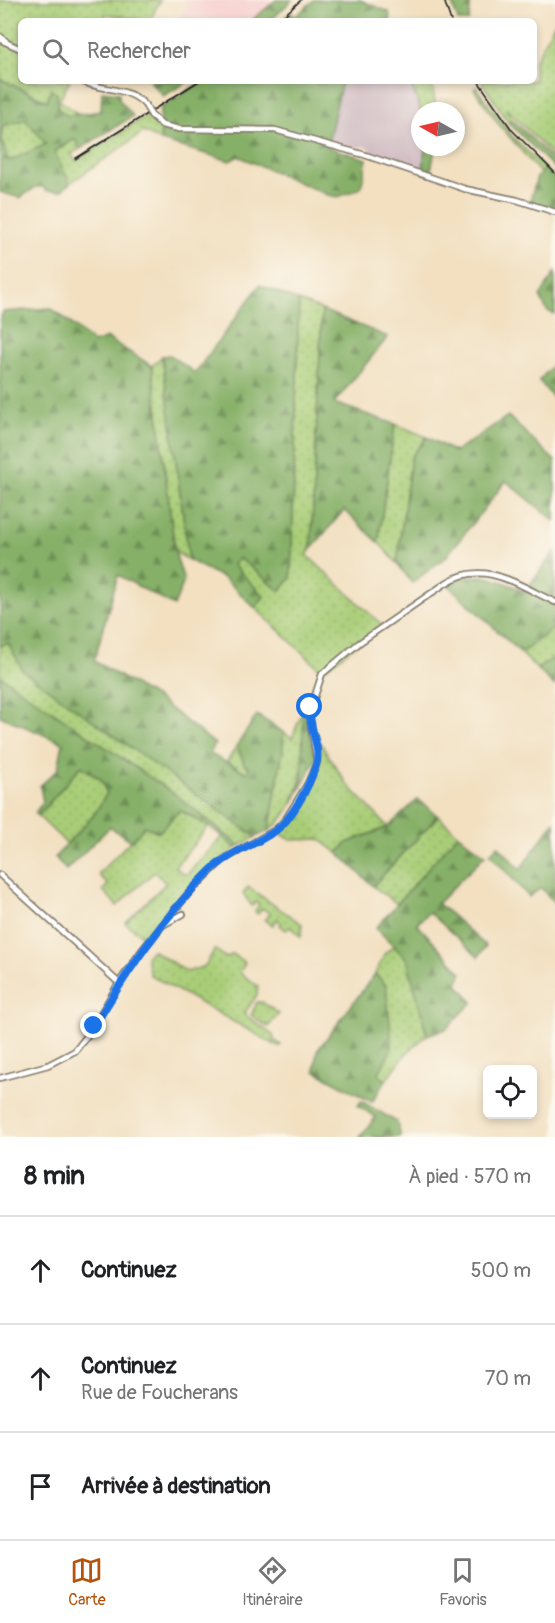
<!DOCTYPE html>
<html lang="fr">
<head>
<meta charset="utf-8">
<style>
	body { margin:0; font-family:Pangolin,sans-serif; background:#f6f6f6; color:#202124 }
	.controls { position:absolute; right:18px; bottom:18px; display:grid; overflow:hidden; border-radius:9px; box-shadow:0 3px 9px #0003 }
	.controls button { width:54px; height:54px; display:grid; place-items:center; padding:0; border:0; border-bottom:2px solid #e0e0e0; background:#fff; color:#202124; font:30px sans-serif }
	.compass { position:absolute; left:411px; top:102px; width:54px; height:54px; border-radius:50%; background:#fff; box-shadow:0 3px 9px #0003; rotate:278deg }
	.stop { position:absolute; width:18px; height:18px; margin:-14px; border:4px solid #1a73e8; border-radius:50%; background:#fff }
	.stop.end { background:#1a73e8; border-color:#fff; box-shadow:0 2px 6px #0008 }
	.list { margin:0; padding:0; list-style:none }
	h2 { display:flex; justify-content:space-between; align-items:center; height:78px; margin:0; padding:0 24px; font-size:26px }
	h2 small { font-size:20px; font-weight:400; color:#757577 }
	.list li { display:grid; grid-template-columns:39px 1fr auto; gap:18px; align-items:center; box-sizing:border-box; height:108px; padding:0 24px; border-top:2px solid #e0e0e0 }
	.list b { display:block; font-size:22px; white-space:nowrap }
	.list p { margin:0; font-size:20px; white-space:nowrap; color:#757577 }
	.list em { font-size:20px; font-style:normal; color:#757577 }
	.icon { flex:none; width:33px; height:33px; fill:none; stroke:currentColor; stroke-width:2; stroke-linecap:round; stroke-linejoin:round }
	.map { position:relative; flex:none; width:555px; height:1137px; overflow:hidden }
	.search { position:absolute; background:#fff; box-shadow:0 3px 9px #0003; left:18px; right:18px; top:18px; height:66px; display:flex; align-items:center; gap:15px; box-sizing:border-box; padding:0 21px; border-radius:9px; color:#757577; font-size:22px }
	.sheet { height:402px; background:#fff }
	nav { display:flex; justify-content:space-around; align-items:center; box-sizing:border-box; height:84px; border-top:2px solid #e0e0e0; background:#fff; font-size:16px; color:#757577 }
	nav a { display:grid; justify-items:center; gap:3px }
	nav .on { color:#b45309 }
	.map>svg:first-child { display:block }
</style>
</head>
<body>
<div class="map">
<svg width="555" height="1137" viewBox="0 0 555 1137">
	<defs>
		<pattern id="grass-dots" width="8" height="8" patternUnits="userSpaceOnUse" patternTransform="scale(1.5)"><rect width="8" height="8" fill="#a9cd77"/><path d="M2 2h.1M6 6h.1" fill="none" stroke="#91af66" stroke-width="1.8" stroke-linecap="round"/></pattern>
		<pattern id="forest-firs" width="22" height="20" patternUnits="userSpaceOnUse" patternTransform="scale(1.5)"><rect width="22" height="20" fill="#86b068"/><path d="M5 1l3.5 6h-7zM16 11l3.5 6h-7z" fill="#6d8e55"/></pattern>
	</defs>
	<rect width="100%" height="100%" fill="#fbf7ec"/>
	<filter id="ink" filterUnits="userSpaceOnUse"><feTurbulence type="fractalNoise" baseFrequency=".0167" numOctaves="2"/><feDisplacementMap in="SourceGraphic" scale="12" xChannelSelector="R" yChannelSelector="G"/><feConvolveMatrix kernelMatrix="1 2 1 2 8 2 1 2 1" color-interpolation-filters="sRGB"/></filter>
	<filter id="wash" filterUnits="userSpaceOnUse"><feTurbulence type="fractalNoise" baseFrequency=".008" numOctaves="4" result="noise"/><feDisplacementMap in="SourceGraphic" scale="24" xChannelSelector="R" yChannelSelector="G"/><feGaussianBlur stdDeviation="1.35" result="paint"/><feColorMatrix in="noise" values="0 0 0 0 0 0 0 0 0 0 0 0 0 0 0 0 0 1.4 0 .05"/><feComposite in="paint" operator="in"/></filter>
	<g filter="url(#wash)">
		<rect width="100%" height="100%" fill="#f2e0c1"/>
		<!-- built -->
		<path fill="#f7d0ce" d="M 185,0 L 276,0 L 251,21 L 179,21 L 187,2 Z"/>
		<!-- industrial -->
		<path fill="#d2bec4" d="M 342,81 L 410,81 L 421,111 L 420,147 L 425,147 L 423,171 L 372,154 L 369,148 L 362,146 L 357,149 L 328,140 Z"/>
		<!-- grass -->
		<g fill="url(#grass-dots)" stroke="#62744a" stroke-width="1.5">
			<path d="M 0,0 L 160,0 L 150,21 L 105,14 L 104,21 L 21,21 L 21,81 L 70,81 L 59,100 L 77,113 L 68,116 L 58,109 L 51,91 L 48,101 L 0,79 Z"/>
			<path d="M 555,22 L 555,158 L 506,108 L 512,119 L 508,122 L 481,81 L 534,81 L 534,62 Z"/>
			<path d="M 410,81 L 432,81 L 436,111 L 421,111 Z"/>
			<path d="M 476,87 L 513,137 L 545,169 L 540,173 L 497,122 L 474,89 Z"/>
			<path d="M 149,114 L 162,128 L 161,141 L 144,132 L 70,183 L 54,152 L 75,139 L 80,149 L 71,154 L 76,161 Z"/>
			<path d="M 26,119 L 46,144 L 12,160 L 6,159 L 1,135 L 3,125 Z"/>
			<path d="M 299,301 L 322,310 L 311,549 L 307,555 L 382,625 L 322,671 L 255,608 L 264,596 L 233,565 L 240,558 L 280,591 L 291,578 Z"/>
			<path d="M 162,356 L 189,560 L 175,552 L 152,366 Z"/>
			<path d="M 395,424 L 427,437 L 411,457 L 397,563 L 378,542 Z"/>
			<path d="M 555,627 L 555,657 L 537,669 L 521,653 Z"/>
			<path d="M 8,643 L 24,671 L 256,837 L 240,846 L 176,795 L 0,676 L 0,646 Z"/>
			<path d="M 303,710 C 303,754 308,802 269,831 L 283,750 L 283,732 L 292,738 Z"/>
			<path d="M 318,739 L 346,783 L 388,827 L 347,843 L 338,853 L 319,839 L 291,840 L 280,833 C 297,803 326,777 318,739 Z"/>
			<path d="M 237,745 L 244,764 L 250,767 L 247,773 L 227,762 Z"/>
			<path d="M 81,766 L 101,779 L 107,794 L 94,815 L 67,844 L 38,816 Z"/>
			<path d="M 180,810 L 209,826 L 175,867 L 186,875 L 223,836 L 236,848 L 201,876 L 147,939 L 125,923 L 166,883 L 154,872 L 117,906 L 103,890 L 108,885 L 98,874 L 145,826 L 159,832 Z"/>
			<path d="M 438,816 L 458,834 L 397,904 L 373,886 Z"/>
			<path d="M 248,887 L 302,924 L 301,937 L 290,927 L 286,930 L 280,925 L 281,923 L 277,919 L 273,925 L 265,920 L 270,914 L 262,908 L 258,914 L 255,912 L 259,904 L 256,902 L 252,906 L 243,894 Z"/>
			<path d="M 394,946 L 407,959 L 427,1035 L 406,1054 L 386,1080 L 378,1075 L 392,1047 L 386,985 L 375,974 L 385,953 Z"/>
			<path d="M 215,949 L 226,958 L 233,954 L 245,963 L 240,973 L 258,986 L 257,995 L 244,1014 L 274,1036 L 273,1039 L 281,1045 L 279,1047 L 150,975 L 146,957 L 152,950 L 187,972 L 205,966 Z"/>
			<path d="M 257,1002 L 262,1002 L 279,1014 L 268,1027 L 251,1015 Z"/>
		</g>
		<!-- forest -->
		<g fill="url(#forest-firs)" stroke="#516642" stroke-width="1.5" fill-rule="evenodd">
			<path d="M 276,0 L 292,0 L 270,21 L 251,21 Z"/>
			<path d="M 314,0 L 360,0 L 389,12 L 391,21 L 281,21 L 291,12 L 296,16 Z"/>
			<path d="M 451,0 L 471,0 L 469,21 L 458,21 Z"/>
			<path d="M 0,79 L 47,101 L 51,90 L 57,94 L 58,109 L 68,116 L 101,111 L 102,91 L 119,93 L 119,99 L 133,116 L 80,149 L 75,139 L 54,151 L 70,183 L 61,191 L 47,191 L 43,187 L 36,187 L 20,198 L 0,192 ZM 26,119 L 46,144 L 12,160 L 7,159 L 1,136 L 3,126 Z"/>
			<path d="M 150,81 L 189,81 L 163,96 Z"/>
			<path d="M 202,81 L 342,81 L 327,147 L 367,159 L 361,188 L 338,197 L 328,195 L 238,156 L 230,161 L 161,141 L 160,109 Z"/>
			<path d="M 512,119 L 555,162 L 555,169 L 508,122 Z"/>
			<path d="M 425,147 L 432,147 L 435,150 L 430,175 L 423,171 Z"/>
			<path d="M 545,169 L 555,178 L 555,210 L 530,201 L 537,177 Z"/>
			<path d="M 555,272 L 555,314 L 547,311 L 540,297 Z"/>
			<path d="M 260,285 L 299,301 L 291,578 L 280,591 L 239,558 L 233,565 L 264,596 L 255,608 L 225,579 L 189,560 L 162,356 L 170,355 L 195,373 Z"/>
			<path d="M 50,308 C 67,318 78,331 94,343 L 107,338 L 152,366 L 175,552 L 184,581 L 174,606 L 118,575 L 94,661 L 158,699 L 215,744 L 210,754 L 247,773 L 249,768 L 244,764 L 237,745 L 257,715 L 283,732 L 283,750 L 269,831 L 256,837 L 23,671 L 8,643 L 0,646 L 0,320 L 3,312 Z"/>
			<path d="M 322,310 L 388,337 L 334,403 L 395,424 L 378,542 L 344,510 L 311,549 Z"/>
			<path d="M 555,362 L 555,400 L 539,381 Z"/>
			<path d="M 508,416 L 555,461 L 555,521 L 506,481 L 446,557 L 412,583 L 397,563 L 411,457 L 427,437 L 455,452 Z"/>
			<path d="M 555,551 L 555,627 L 521,653 L 448,585 C 479,567 495,579 525,591 Z"/>
			<path d="M 555,657 L 555,686 L 537,669 Z"/>
			<path d="M 0,676 L 176,795 L 240,846 L 236,848 L 209,826 L 180,810 L 159,832 L 145,826 L 132,841 L 110,827 L 66,870 L 55,857 L 94,815 L 107,793 L 101,779 L 81,766 L 38,816 L 35,813 L 43,802 L 40,786 L 58,769 L 63,743 L 0,716 Z"/>
			<path d="M 310,695 L 307,722 L 316,759 L 292,805 L 302,780 L 303,710 Z"/>
			<path d="M 418,799 L 438,816 L 373,886 L 338,853 L 347,843 L 388,827 Z"/>
			<path d="M 555,821 L 555,903 L 541,888 L 529,897 L 490,854 L 498,845 L 520,869 Z"/>
			<path d="M 458,834 L 485,855 L 438,903 L 486,946 L 478,957 L 429,912 L 417,924 L 462,973 L 457,983 L 473,1002 L 446,1029 L 427,1035 L 407,959 L 376,928 Z"/>
			<path d="M 375,974 L 386,985 L 392,1047 L 378,1075 L 386,1080 L 372,1102 L 315,1071 L 317,1051 Z"/>
			<path d="M 361,1101 L 397,1122 L 401,1137 L 360,1137 L 376,1117 L 358,1106 Z"/>
		</g>
	</g>
	<g filter="url(#ink)">
		<g fill="none" stroke-linecap="round" stroke-linejoin="round">
			<!-- minor casing -->
			<g stroke="#877e6e" stroke-width="8">
				<g id="minor">
					<path d="M 3,41 L 21,49"/>
					<path d="M 81,81 C 103,91 130,87 145,105"/>
					<path d="M 151,115 L 162,125 L 179,129 L 275,130 L 365,155 L 465,189 L 517,200 L 555,212"/>
					<path d="M 0,875 L 119,983"/>
					<path d="M 163,925 L 183,914"/>
					<path d="M 0,1078 L 48,1065 L 75,1051 L 90,1032 L 120,981 L 142,950 L 188,894 L 223,860 L 275,830 L 285,821 L 308,783 L 317,762 L 309,714 L 322,674 L 359,643 L 446,583 C 485,559 518,585 555,602"/>
				</g>
			</g>
			<!-- tertiary casing -->
			<g stroke="#877e6e" stroke-width="9">
				<path id="tertiary" d="M 0,37 L 5,41"/>
			</g>
			<!-- minor -->
			<use href="#minor" stroke="#fff" stroke-width="4.5"/>
			<!-- tertiary -->
			<use href="#tertiary" stroke="#fff" stroke-width="6"/>
			<!-- rail -->
			<g stroke="#1c1c1c" stroke-width="1.5">
				<path d="M 444,0 L 451,21"/>
				<path d="M 278,21 L 301,0"/>
				<path d="M 478,81 L 512,130 L 555,173"/>
				<path d="M 75,159 L 199,81"/>
			</g>
			<!-- minor-bridge casing -->
			<g stroke="#877e6e" stroke-width="8" stroke-linecap="butt">
				<path id="minor-bridge" d="M 145,105 L 151,115"/>
			</g>
			<!-- minor-bridge -->
			<use href="#minor-bridge" stroke="#fff" stroke-width="4.5"/>
		</g>
	</g>
	<g fill="none" stroke-linecap="round" stroke-linejoin="round" filter="url(#ink)">
		<!-- route -->
		<path stroke="#1a73e8" stroke-width="8" d="M 94,1026 C 128,971 162,918 209,872 C 228,853 253,846 275,831 C 293,818 309,786 316,765 C 322,746 307,727 310,707"/>
	</g>
</svg>
<div class="controls">
<button><svg class="icon" aria-label="locate" viewBox="0 0 24 24"><circle cx="12" cy="12" r="6"/><path d="M12 2v4M12 18v4M2 12h4M18 12h4"/></svg></button>
</div>
<svg class="compass" viewBox="-18 -18 36 36"><path d="M0-13l5 13h-10z" fill="#e53935"/><path d="M0 13l5-13h-10z" fill="#757577"/></svg>
<div class="stop" style="left:310px;top:707px"></div>
<div class="stop end" style="left:94px;top:1026px"></div>
<div class="search"><svg class="icon" aria-label="search" viewBox="0 0 24 24"><circle cx="10" cy="10" r="6"/><path d="M15 15l6 6"/></svg>Rechercher</div>
</div>
<section class="sheet">
<h2>8 min<small>À pied · 570 m</small></h2>
<ul class="list">
<li><svg class="icon" aria-label="ahead" viewBox="0 0 24 24"><path d="M12 20V5M6 11l6-6 6 6"/></svg><div><b>Continuez</b></div><em>500 m</em></li>
<li><svg class="icon" aria-label="ahead" viewBox="0 0 24 24"><path d="M12 20V5M6 11l6-6 6 6"/></svg><div><b>Continuez</b><p>Rue de Foucherans</p></div><em>70 m</em></li>
<li><svg class="icon" aria-label="arrive" viewBox="0 0 24 24"><path d="M6 21V4h12l-3 4 3 4H6"/></svg><div><b>Arrivée à destination</b></div></li>
</ul>
</section>
<nav>
<a class="on"><svg class="icon" aria-label="map" viewBox="0 0 24 24"><path d="M3 6l6-2 6 2 6-2v14l-6 2-6-2-6 2zM9 4v14M15 6v14"/></svg>Carte</a>
<a><svg class="icon" aria-label="directions" viewBox="0 0 24 24"><path d="M12 3l9 9-9 9-9-9zM9 14v-3h6M13 9l2 2-2 2"/></svg>Itinéraire</a>
<a><svg class="icon" aria-label="saved" viewBox="0 0 24 24"><path d="M7 4h10v16l-5-4-5 4z"/></svg>Favoris</a>
</nav>
</body>
</html>
